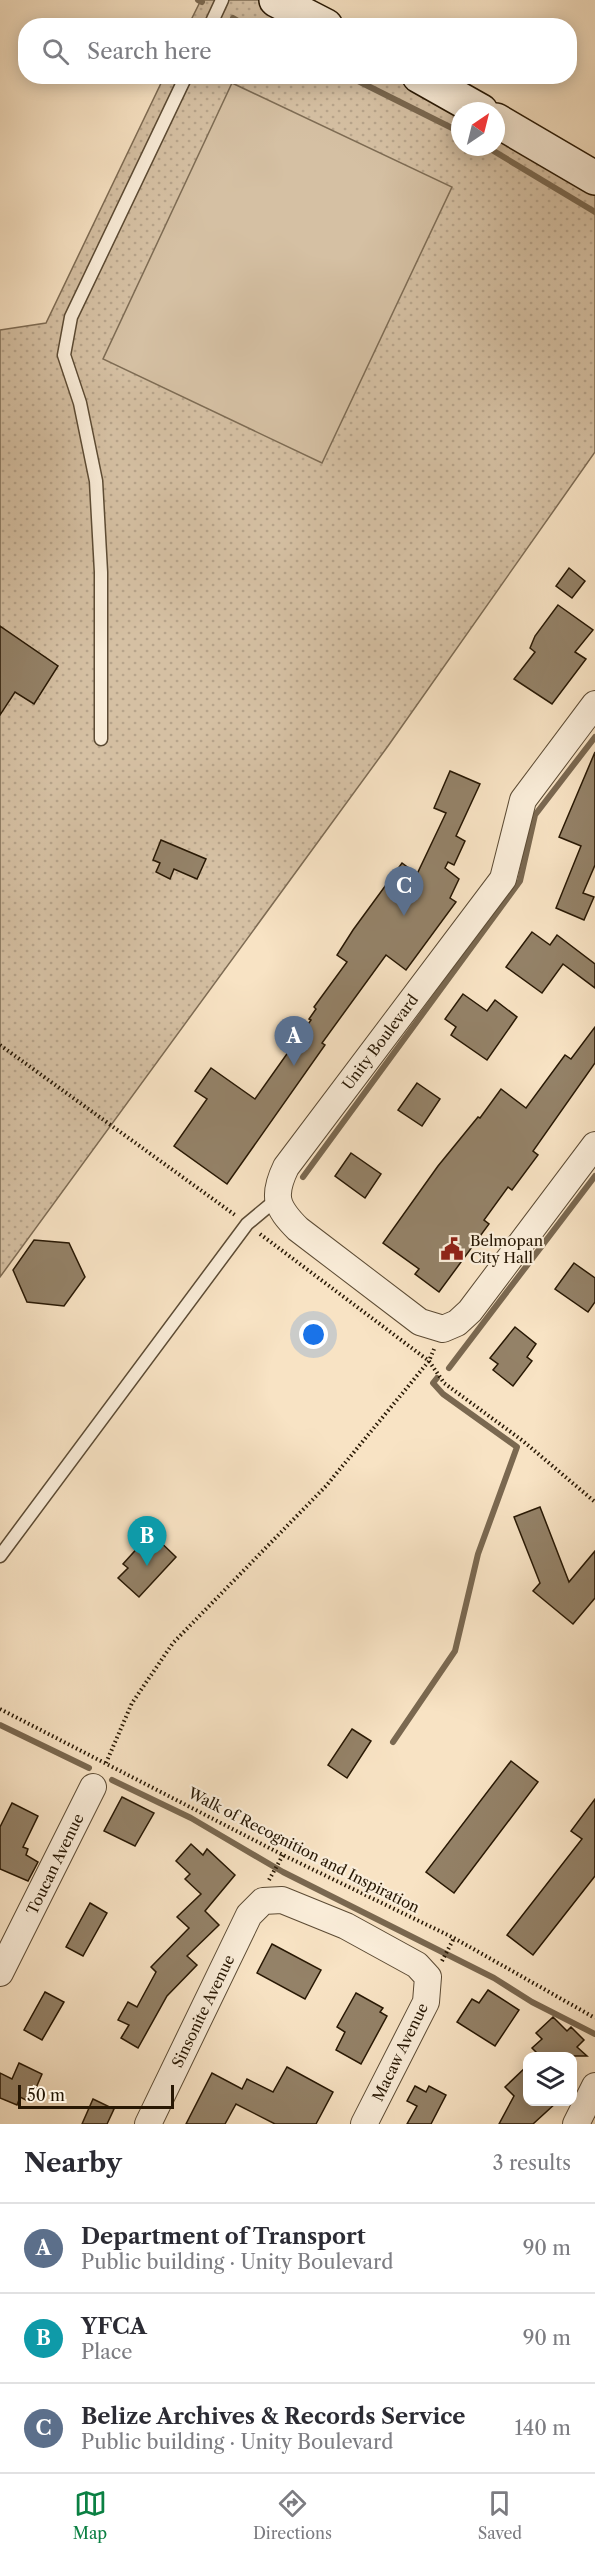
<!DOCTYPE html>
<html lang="en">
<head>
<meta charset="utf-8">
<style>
	body { margin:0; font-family:"Libre Caslon Text",serif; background:#f7f7f7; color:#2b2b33 }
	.controls { position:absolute; right:18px; bottom:18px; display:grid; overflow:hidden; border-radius:12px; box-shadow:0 3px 15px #0003 }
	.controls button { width:54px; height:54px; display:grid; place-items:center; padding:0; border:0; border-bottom:2px solid #e1e1e2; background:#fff; color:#2b2b33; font:30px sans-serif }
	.compass { position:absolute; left:451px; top:102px; width:54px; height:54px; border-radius:50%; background:#fff; box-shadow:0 3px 15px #0003; rotate:35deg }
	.scale { position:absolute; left:18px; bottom:15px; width:156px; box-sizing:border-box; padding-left:6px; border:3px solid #281804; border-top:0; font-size:16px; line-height:21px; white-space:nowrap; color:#281804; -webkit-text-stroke:4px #faedd9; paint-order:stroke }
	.you { position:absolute; left:314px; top:1335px; width:21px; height:21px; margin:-15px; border:4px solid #fff; border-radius:50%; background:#1a73e8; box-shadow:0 0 0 9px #1a73e833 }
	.badge { display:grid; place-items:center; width:39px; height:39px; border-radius:50%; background:#0b8043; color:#fff; font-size:20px; font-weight:700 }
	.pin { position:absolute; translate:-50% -50px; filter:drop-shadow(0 2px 3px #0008) }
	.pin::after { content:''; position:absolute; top:32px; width:21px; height:18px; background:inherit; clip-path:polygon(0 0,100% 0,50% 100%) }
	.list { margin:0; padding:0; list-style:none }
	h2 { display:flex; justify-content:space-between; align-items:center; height:78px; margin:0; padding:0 24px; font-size:26px }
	h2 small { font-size:20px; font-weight:400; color:#7c7c81 }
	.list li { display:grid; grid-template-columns:39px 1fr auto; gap:18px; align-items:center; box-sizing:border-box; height:90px; padding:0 24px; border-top:2px solid #e1e1e2 }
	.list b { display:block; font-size:22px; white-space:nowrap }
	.list p { margin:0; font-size:20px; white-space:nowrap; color:#7c7c81 }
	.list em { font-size:20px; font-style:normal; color:#7c7c81 }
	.icon { flex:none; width:33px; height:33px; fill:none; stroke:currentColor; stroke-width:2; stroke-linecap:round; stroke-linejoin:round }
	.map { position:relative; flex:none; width:595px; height:2124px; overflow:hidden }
	.search { position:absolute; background:#fff; box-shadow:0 3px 15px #0003; left:18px; right:18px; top:18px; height:66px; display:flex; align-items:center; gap:15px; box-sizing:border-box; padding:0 21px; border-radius:24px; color:#7c7c81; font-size:22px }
	.sheet { height:348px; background:#fff }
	nav { display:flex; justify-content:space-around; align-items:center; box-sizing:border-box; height:84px; border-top:2px solid #e1e1e2; background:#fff; font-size:16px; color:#7c7c81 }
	nav a { display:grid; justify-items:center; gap:3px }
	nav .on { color:#0b8043 }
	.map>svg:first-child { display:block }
</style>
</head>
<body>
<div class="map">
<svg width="595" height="2124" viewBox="0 0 595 2124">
	<defs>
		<pattern id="grass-dots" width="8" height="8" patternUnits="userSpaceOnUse" patternTransform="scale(1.5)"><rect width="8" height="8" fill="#d5c0a3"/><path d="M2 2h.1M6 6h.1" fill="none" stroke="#b7a48b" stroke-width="1.8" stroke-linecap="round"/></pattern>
	</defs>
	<rect width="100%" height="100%" fill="#f8e3c4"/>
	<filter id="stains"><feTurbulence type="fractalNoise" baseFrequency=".00333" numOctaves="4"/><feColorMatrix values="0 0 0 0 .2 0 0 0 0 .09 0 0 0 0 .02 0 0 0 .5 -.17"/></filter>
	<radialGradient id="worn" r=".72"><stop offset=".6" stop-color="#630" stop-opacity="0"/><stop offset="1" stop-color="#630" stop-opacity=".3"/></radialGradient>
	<!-- grass -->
	<g fill="url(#grass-dots)" stroke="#7e6c54" stroke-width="1.5">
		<path d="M 201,0 L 276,0 L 326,26 L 188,26 Z"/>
		<path d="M 164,77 L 419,77 L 460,111 L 460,147 L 496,147 L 496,120 L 595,178 L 595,452 L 388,746 L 0,1277 L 0,330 L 46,323 Z"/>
	</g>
	<!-- park -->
	<path fill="#d5c0a3" stroke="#7e6c54" stroke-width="1.5" d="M 232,83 L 452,187 L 322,463 L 103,359 Z"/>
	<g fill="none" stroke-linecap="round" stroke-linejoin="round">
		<!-- stream -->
		<g stroke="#7a6850" stroke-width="6">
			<path d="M 198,0 L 202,2"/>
			<path d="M 233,18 L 247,26"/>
			<path d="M 348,76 L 460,132"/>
			<path d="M 487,147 L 595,212"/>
			<path d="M 303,1177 L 520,881 L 535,815 L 595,737"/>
			<path d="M 449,1368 L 595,1176"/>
			<path d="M 0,1725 L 89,1768"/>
			<path d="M 393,1742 L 455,1651 L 478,1554 L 517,1447 L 443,1394 L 433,1383 L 437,1378"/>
			<path d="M 112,1780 L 191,1818 L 283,1872 L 494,1978 L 532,2002 L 595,2034"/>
		</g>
	</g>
	<!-- building -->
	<g fill="#948268" stroke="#281804" stroke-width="1.5">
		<path d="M 569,568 L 585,581 L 572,598 L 556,586 Z"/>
		<path d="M 558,605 L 593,630 L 575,652 L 586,659 L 552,704 L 514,679 L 535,652 L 530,648 L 535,636 Z"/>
		<path d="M 0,626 L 58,666 L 34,704 L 15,692 L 0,715 Z"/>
		<path d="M 595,752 L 595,865 L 583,893 L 594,897 L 584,920 L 556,908 L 581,846 L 559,837 Z"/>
		<path d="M 450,771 L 480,784 L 456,836 L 465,841 L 454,865 L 448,862 L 445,868 L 459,879 L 450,898 L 456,902 L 406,970 L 386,955 L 322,1043 L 325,1045 L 227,1184 L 174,1146 L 207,1099 L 195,1091 L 211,1068 L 255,1099 L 311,1020 L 309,1019 L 316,1009 L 314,1007 L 347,962 L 337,955 L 353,930 L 402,863 L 417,874 L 446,813 L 434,808 Z"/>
		<path d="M 161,840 L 206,859 L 197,879 L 174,869 L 170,879 L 156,872 L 160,863 L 153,860 Z"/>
		<path d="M 532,932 L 550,945 L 557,935 L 595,964 L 595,988 L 563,964 L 542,993 L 506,967 Z"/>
		<path d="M 463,994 L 487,1011 L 495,1000 L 517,1017 L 487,1060 L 451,1035 L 456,1027 L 445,1019 Z"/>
		<path d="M 595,1027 L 595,1063 L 533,1151 L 538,1155 L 512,1190 L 508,1187 L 484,1220 L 489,1224 L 439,1292 L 415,1274 L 419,1269 L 383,1243 L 438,1166 L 478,1117 L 480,1118 L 501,1089 L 526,1108 L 565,1055 L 571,1059 Z"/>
		<path d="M 417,1083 L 440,1099 L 422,1126 L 398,1110 Z"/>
		<path d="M 351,1153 L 381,1174 L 365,1198 L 335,1176 Z"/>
		<path d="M 34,1240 L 69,1243 L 85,1277 L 64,1306 L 27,1302 L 13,1270 Z"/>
		<path d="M 574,1263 L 595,1278 L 595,1302 L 588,1312 L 555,1289 Z"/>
		<path d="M 515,1327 L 536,1344 L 527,1357 L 532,1361 L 513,1386 L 493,1370 L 498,1364 L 490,1358 Z"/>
		<path d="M 540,1507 L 569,1582 L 595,1551 L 595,1598 L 573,1624 L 533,1591 L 540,1583 L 514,1517 Z"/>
		<path d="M 151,1533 L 176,1557 L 139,1597 L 118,1578 L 128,1568 L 123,1564 Z"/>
		<path d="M 352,1729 L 371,1741 L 347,1778 L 328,1765 Z"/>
		<path d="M 511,1761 L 538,1782 L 454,1893 L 426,1872 Z"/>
		<path d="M 122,1797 L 154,1813 L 135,1846 L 104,1831 Z"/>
		<path d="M 595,1799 L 595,1876 L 533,1955 L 507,1935 L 582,1839 L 571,1831 Z"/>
		<path d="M 12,1803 L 38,1816 L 23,1847 L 28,1849 L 26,1855 L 38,1862 L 28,1881 L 0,1869 L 0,1827 Z"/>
		<path d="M 191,1844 L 203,1855 L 207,1849 L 235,1875 L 205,1911 L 219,1925 L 187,1956 L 197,1965 L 167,1996 L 138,2048 L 121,2038 L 129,2025 L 118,2020 L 128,2002 L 137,2007 L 156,1972 L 151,1967 L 189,1928 L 177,1917 L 201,1894 L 185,1879 L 190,1874 L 176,1861 Z"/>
		<path d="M 90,1903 L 107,1913 L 83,1956 L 66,1947 Z"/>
		<path d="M 272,1944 L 321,1970 L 305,1999 L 257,1973 Z"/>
		<path d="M 488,1990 L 519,2010 L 495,2046 L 457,2022 L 472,1999 L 479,2003 Z"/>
		<path d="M 45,1992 L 64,2002 L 42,2040 L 24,2030 Z"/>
		<path d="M 356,1993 L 383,2008 L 380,2012 L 387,2016 L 361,2064 L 336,2050 L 345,2032 L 337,2027 Z"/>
		<path d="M 553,2017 L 567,2031 L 571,2027 L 584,2040 L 577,2047 L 587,2056 L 540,2056 L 532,2048 L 542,2039 L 536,2033 Z"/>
		<path d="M 19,2063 L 42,2074 L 30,2102 L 20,2097 L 17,2105 L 0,2098 L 0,2073 L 12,2079 Z"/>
		<path d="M 528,2065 L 528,2102 L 557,2102 L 533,2124 L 499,2124 L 514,2096 L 505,2087 Z"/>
		<path d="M 287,2067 L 333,2092 L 316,2124 L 275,2124 L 236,2104 L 225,2124 L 186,2124 L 212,2073 L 242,2089 L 247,2079 L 273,2092 Z"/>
		<path d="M 415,2086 L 426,2092 L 429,2086 L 446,2095 L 431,2124 L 407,2124 L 417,2106 L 407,2101 Z"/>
		<path d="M 93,2099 L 114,2109 L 107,2124 L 82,2124 Z"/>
	</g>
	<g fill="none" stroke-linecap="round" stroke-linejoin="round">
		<!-- service casing -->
		<g stroke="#5c4b34" stroke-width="15">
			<g id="service">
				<path d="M 210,26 L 222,0"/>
				<path d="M 101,739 L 101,572 L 96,481 L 80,403 L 64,355 L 71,317 L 186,76"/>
				<path d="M 0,1556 L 247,1224 L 277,1199"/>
			</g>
		</g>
		<!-- minor casing -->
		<g stroke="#5c4b34" stroke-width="28">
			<g id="minor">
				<path d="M 595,704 L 523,800 L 503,879 L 286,1167 C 272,1196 276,1207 298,1229 L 420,1322 L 443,1329 L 457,1323 L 470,1311 L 595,1145"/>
				<path d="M 0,1973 L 93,1787"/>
				<path d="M 148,2124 L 249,1915 L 263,1901 L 282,1900 L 346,1926 L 417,1965 L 428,1977 L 426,2002 L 364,2124"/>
				<path d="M 576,2124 L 595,2086"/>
			</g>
		</g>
		<!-- secondary casing -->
		<g stroke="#281804" stroke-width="36">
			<g id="secondary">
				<path d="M 276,0 L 326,26"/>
				<path d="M 419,76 L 481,111"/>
				<path d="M 496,120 L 595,178"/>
			</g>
		</g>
		<!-- path -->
		<g stroke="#281804" stroke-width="4" stroke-dasharray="1.5 3" stroke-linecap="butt">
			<path d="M 0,1045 L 235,1215"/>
			<path d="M 260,1234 L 429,1361 L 444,1383 L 523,1441 L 595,1502"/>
			<path d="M 0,1709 L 283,1855 L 454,1938 L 595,2018"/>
			<path d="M 106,1763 L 132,1703 L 173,1643 L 326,1486 L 429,1361 L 434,1349"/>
			<path d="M 269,1880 L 283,1855"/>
			<path d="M 442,1961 L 454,1938"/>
		</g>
		<!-- service -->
		<use href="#service" stroke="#faedd9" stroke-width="12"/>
		<!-- minor -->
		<use href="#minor" stroke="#faedd9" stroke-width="26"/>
		<!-- secondary -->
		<use href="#secondary" stroke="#faedd9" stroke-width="33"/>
	</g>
	<!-- icons -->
	<defs>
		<g id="civic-bare" transform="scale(1.8)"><path d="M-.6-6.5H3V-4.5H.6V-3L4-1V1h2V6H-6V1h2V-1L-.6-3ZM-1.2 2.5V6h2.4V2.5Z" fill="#8f2418" stroke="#faedd9" stroke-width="2.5" paint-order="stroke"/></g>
	</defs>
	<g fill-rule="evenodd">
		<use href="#civic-bare" x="452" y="1249"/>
	</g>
	<g text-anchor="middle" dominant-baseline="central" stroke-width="4.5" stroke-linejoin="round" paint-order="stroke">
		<!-- street labels -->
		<g font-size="15" fill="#281804" stroke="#faedd9">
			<text transform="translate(380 1042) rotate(-53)">Unity Boulevard</text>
			<text transform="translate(304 1850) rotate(27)">Walk of Recognition and Inspiration</text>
			<text transform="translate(55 1864) rotate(-64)">Toucan Avenue</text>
			<text transform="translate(203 2011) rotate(-64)">Sinsonite Avenue</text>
			<text transform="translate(400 2052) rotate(-64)">Macaw Avenue</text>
		</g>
		<!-- poi labels -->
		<g font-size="15" fill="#281804" stroke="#faedd9" text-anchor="start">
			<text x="470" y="1240">Belmopan<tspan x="470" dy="17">City Hall</tspan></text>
		</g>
	</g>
	<rect width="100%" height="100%" filter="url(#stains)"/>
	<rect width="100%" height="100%" fill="url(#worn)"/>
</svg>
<div class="controls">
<button><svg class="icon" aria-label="layers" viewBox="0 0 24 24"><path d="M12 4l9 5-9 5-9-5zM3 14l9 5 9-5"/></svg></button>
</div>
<svg class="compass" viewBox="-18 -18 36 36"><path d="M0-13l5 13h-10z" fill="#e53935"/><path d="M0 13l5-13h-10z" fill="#7c7c81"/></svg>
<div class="scale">50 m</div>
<div class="you"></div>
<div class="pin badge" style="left:294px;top:1066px;background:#5c6f8a">A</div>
<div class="pin badge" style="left:147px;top:1566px;background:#0f9aa8">B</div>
<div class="pin badge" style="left:404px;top:916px;background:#5c6f8a">C</div>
<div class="search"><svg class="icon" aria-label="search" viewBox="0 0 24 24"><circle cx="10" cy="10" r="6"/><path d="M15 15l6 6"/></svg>Search here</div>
</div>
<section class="sheet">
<h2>Nearby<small>3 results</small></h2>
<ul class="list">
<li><span class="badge" style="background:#5c6f8a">A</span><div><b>Department of Transport</b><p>Public building · Unity Boulevard</p></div><em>90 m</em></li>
<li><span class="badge" style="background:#0f9aa8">B</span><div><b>YFCA</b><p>Place</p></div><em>90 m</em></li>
<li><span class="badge" style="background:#5c6f8a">C</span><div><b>Belize Archives &amp; Records Service</b><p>Public building · Unity Boulevard</p></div><em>140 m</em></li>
</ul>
</section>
<nav>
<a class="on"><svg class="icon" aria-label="map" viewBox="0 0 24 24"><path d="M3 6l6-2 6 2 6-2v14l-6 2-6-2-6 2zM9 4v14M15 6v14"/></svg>Map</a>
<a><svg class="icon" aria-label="directions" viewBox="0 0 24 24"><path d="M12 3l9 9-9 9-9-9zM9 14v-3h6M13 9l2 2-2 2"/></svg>Directions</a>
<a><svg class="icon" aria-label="saved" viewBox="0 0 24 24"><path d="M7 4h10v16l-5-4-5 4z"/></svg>Saved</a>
</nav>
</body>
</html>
